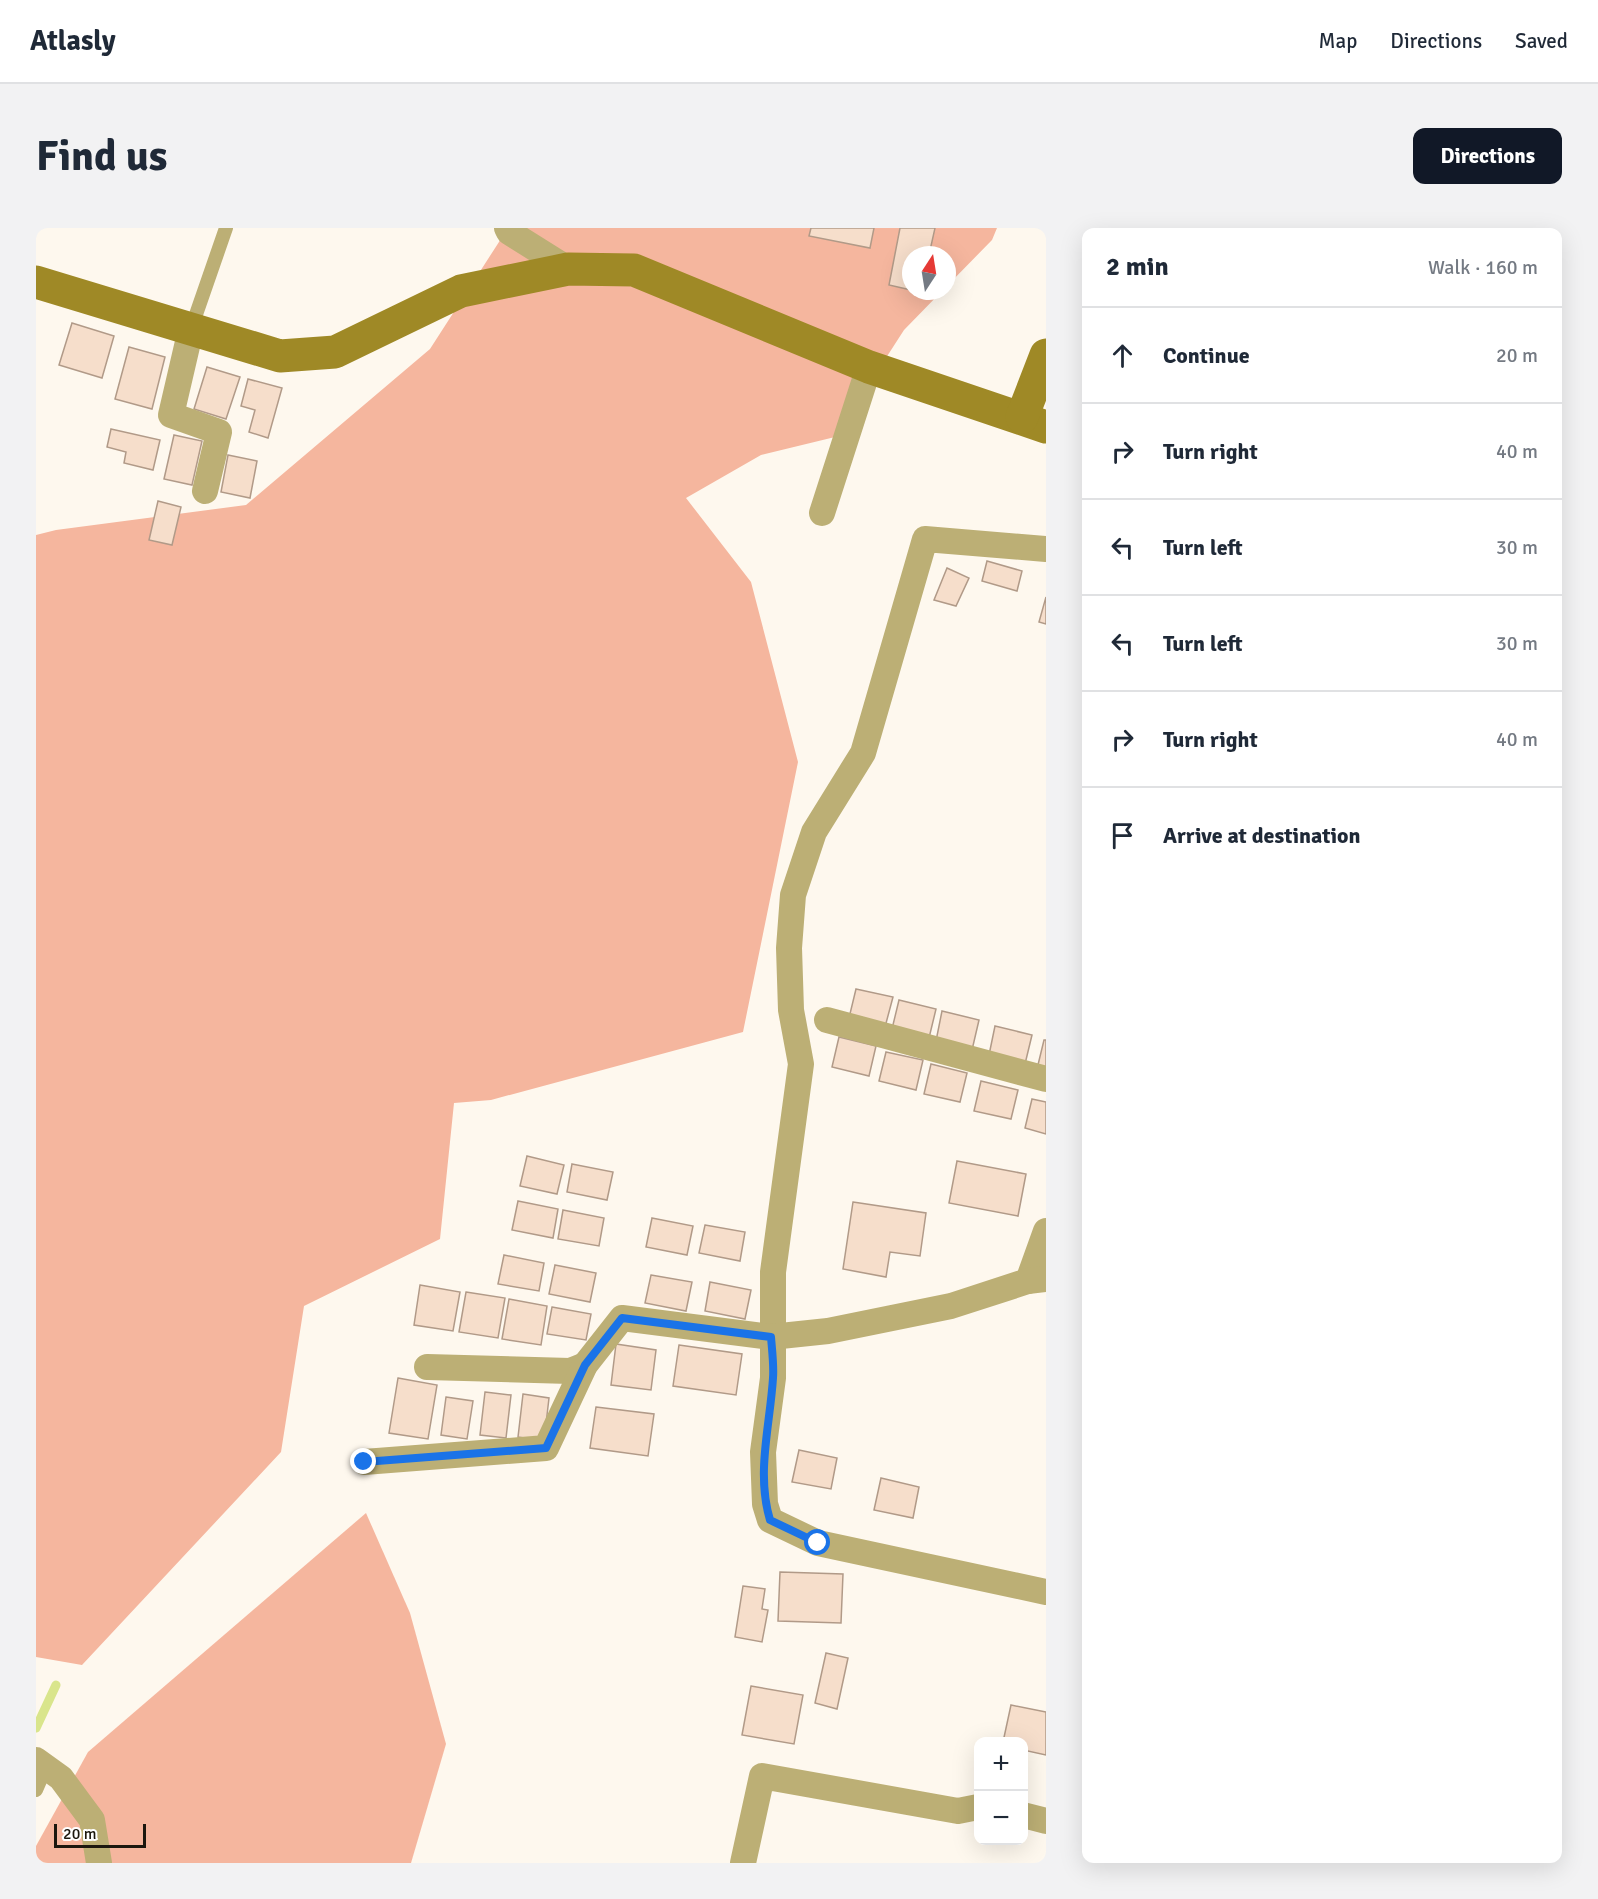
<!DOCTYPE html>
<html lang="en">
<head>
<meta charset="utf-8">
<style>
	body { margin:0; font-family:Signika,sans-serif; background:#f2f2f3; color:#1f2937 }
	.controls { position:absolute; right:18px; bottom:18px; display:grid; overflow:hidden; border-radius:12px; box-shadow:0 6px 24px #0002 }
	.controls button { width:54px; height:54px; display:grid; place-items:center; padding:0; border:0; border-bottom:2px solid #e0e1e3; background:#fff; color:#1f2937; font:30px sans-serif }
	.compass { position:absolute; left:866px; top:18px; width:54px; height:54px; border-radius:50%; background:#fff; box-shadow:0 6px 24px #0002; rotate:12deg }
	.scale { position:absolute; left:18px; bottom:15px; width:92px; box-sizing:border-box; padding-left:6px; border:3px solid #1c170e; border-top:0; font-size:16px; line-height:21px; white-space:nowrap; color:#1c170e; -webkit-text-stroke:4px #fff; paint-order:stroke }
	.stop { position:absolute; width:18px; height:18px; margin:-14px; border:4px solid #1a73e8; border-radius:50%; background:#fff }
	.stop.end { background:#1a73e8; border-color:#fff; box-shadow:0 2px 6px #0008 }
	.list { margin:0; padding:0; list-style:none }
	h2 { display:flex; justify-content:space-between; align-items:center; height:78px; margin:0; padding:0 24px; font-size:26px }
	h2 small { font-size:20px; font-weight:400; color:#747a83 }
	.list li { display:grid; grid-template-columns:39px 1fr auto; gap:18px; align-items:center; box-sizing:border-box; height:96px; padding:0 24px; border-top:2px solid #e0e1e3 }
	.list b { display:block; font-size:22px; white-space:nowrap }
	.list em { font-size:20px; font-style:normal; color:#747a83 }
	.icon { flex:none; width:33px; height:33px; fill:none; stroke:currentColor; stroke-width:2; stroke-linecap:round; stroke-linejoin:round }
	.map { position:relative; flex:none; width:1010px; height:1635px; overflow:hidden; border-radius:12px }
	header { display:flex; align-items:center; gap:36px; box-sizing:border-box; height:84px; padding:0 30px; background:#fff; border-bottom:2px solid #e0e1e3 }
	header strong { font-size:28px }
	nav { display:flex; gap:33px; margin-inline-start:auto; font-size:21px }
	.intro { display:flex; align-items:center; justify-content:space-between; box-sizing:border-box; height:144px; padding:0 36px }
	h1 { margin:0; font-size:42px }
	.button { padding:15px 27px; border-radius:12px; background:#111827; color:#fff; font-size:21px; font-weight:700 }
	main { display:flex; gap:36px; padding:0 36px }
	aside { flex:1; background:#fff; border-radius:12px; box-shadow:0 6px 24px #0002 }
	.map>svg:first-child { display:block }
</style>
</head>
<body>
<header>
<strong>Atlasly</strong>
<nav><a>Map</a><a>Directions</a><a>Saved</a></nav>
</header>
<div class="intro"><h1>Find us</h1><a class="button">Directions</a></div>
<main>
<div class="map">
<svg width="1010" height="1635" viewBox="0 0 1010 1635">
	<rect width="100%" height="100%" fill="#fef8ee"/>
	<!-- green -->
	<g fill="#f5b69e">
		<path d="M 472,0 L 961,0 L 956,12 L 911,58 L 911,27 L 875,27 L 875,63 L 906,63 L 868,102 L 799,209 L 725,227 L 650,270 L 715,354 L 762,534 L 707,804 L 455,872 L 418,875 L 404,1011 L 268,1078 L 245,1224 L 46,1437 L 0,1429 L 0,307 L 20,302 L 210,277 L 394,121 Z"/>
		<path d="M 330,1285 L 374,1385 L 410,1516 L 375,1635 L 0,1635 L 0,1618 L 52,1524 Z"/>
	</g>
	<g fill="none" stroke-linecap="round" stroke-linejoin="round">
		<!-- stream -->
		<path stroke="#d9e58c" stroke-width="9" d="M 0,1500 L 20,1457"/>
	</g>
	<!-- building -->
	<g fill="#f6decb" stroke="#b19a88" stroke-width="1.5">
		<path d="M 775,0 L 838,0 L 834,20 L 773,8 Z"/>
		<path d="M 864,0 L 899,0 L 893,27 L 875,27 L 875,62 L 853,57 Z"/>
		<path d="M 36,95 L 78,108 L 66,150 L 23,137 Z"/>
		<path d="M 93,119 L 129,129 L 116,181 L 79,171 Z"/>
		<path d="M 171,139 L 204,149 L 190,191 L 158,181 Z"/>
		<path d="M 212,151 L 246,160 L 232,210 L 213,204 L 219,182 L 205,178 Z"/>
		<path d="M 75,201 L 124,212 L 117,242 L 88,235 L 90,224 L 71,219 Z"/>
		<path d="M 138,207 L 166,213 L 156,257 L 128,251 Z"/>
		<path d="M 192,227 L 221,233 L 214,270 L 185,264 Z"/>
		<path d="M 122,273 L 145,279 L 136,317 L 113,312 Z"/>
		<path d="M 951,333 L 986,343 L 981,363 L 946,353 Z"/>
		<path d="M 911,340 L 933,350 L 920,378 L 898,372 Z"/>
		<path d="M 1010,369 L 1010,396 L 1003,394 Z"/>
		<path d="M 820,761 L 857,769 L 849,799 L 813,790 Z"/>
		<path d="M 863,772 L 900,781 L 893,810 L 856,801 Z"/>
		<path d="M 906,783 L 943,792 L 936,822 L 900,813 Z"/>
		<path d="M 959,798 L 996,807 L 989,836 L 953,827 Z"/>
		<path d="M 803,809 L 840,818 L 833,848 L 796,839 Z"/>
		<path d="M 1008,812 L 1010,812 L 1010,843 L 1001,841 Z"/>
		<path d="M 850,824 L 887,832 L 880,862 L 843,853 Z"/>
		<path d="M 895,836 L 931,845 L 924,874 L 888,866 Z"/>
		<path d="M 945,853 L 982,862 L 975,891 L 938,883 Z"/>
		<path d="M 996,871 L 1010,874 L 1010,906 L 989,900 Z"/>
		<path d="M 491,928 L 528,937 L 521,966 L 484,958 Z"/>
		<path d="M 921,933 L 990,946 L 982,988 L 913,975 Z"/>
		<path d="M 536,936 L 577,944 L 571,972 L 531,964 Z"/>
		<path d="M 482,973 L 522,981 L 517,1010 L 476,1002 Z"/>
		<path d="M 817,974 L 890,985 L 884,1028 L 854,1024 L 850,1049 L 807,1041 Z"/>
		<path d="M 527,982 L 568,990 L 563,1018 L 522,1011 Z"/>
		<path d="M 616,990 L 657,998 L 651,1027 L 610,1019 Z"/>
		<path d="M 669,997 L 709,1004 L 704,1033 L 663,1025 Z"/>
		<path d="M 468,1027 L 508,1035 L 503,1063 L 462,1056 Z"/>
		<path d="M 519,1037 L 560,1045 L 554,1074 L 513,1066 Z"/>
		<path d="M 615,1047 L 656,1054 L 650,1083 L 609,1075 Z"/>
		<path d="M 674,1054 L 715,1062 L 709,1091 L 669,1083 Z"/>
		<path d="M 384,1057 L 424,1064 L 417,1103 L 378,1097 Z"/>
		<path d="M 430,1064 L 469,1070 L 462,1110 L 423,1104 Z"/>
		<path d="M 473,1071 L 511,1078 L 505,1117 L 466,1111 Z"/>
		<path d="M 516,1079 L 555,1086 L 550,1112 L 511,1106 Z"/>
		<path d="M 580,1116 L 620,1122 L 615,1162 L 575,1157 Z"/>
		<path d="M 643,1117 L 706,1126 L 700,1167 L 637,1158 Z"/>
		<path d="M 362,1150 L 401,1157 L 392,1211 L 353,1205 Z"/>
		<path d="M 449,1164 L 475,1167 L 470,1210 L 444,1207 Z"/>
		<path d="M 487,1166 L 513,1170 L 508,1213 L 482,1209 Z"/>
		<path d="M 410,1169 L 437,1173 L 431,1211 L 405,1207 Z"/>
		<path d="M 560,1179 L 618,1186 L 612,1228 L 554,1220 Z"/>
		<path d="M 763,1222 L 801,1230 L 795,1261 L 756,1254 Z"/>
		<path d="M 845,1250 L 883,1259 L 877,1290 L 838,1282 Z"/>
		<path d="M 744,1344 L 807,1346 L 805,1395 L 742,1393 Z"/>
		<path d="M 707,1358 L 729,1361 L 726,1381 L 732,1382 L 726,1414 L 699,1409 Z"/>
		<path d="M 790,1425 L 812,1430 L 801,1481 L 779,1475 Z"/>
		<path d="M 715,1458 L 767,1467 L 758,1516 L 706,1507 Z"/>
		<path d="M 975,1477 L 1010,1484 L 1010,1527 L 987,1522 L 987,1514 L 967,1514 Z"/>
	</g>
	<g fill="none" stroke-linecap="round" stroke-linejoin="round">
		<!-- lane -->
		<g stroke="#bcaf75" stroke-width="14">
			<path d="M 155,101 L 190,0"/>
			<path d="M 0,1562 L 10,1539"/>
		</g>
		<!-- street -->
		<g stroke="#bcaf75" stroke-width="26">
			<path d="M 471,0 L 473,4 L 532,41"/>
			<path d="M 155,101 L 135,187 L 183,204 L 169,263"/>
			<path d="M 786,285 L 833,139"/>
			<path d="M 1010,321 L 889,311 L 827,525 L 778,604 L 757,667 L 753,720 L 755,782 L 765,836 L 737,1044 L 737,1150 L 727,1224 L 729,1276 L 734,1292 L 782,1315 L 1010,1364"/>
			<path d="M 791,792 L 1010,851"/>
			<path d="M 992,1053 L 1010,1003"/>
			<path d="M 391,1139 L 534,1143 L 549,1137"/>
			<path d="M 328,1234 L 510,1220 L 549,1137 L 586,1090 L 735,1109 L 792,1103 L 915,1078 L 992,1053 L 1010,1051"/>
			<path d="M 0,1532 L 25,1550 L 56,1592 L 63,1635"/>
			<path d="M 987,1587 L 1010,1593"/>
			<path d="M 707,1635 L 726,1548 L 922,1583 L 942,1579"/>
		</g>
		<!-- secondary -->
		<g stroke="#9f8926" stroke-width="33">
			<path d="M 0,54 L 244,128 L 299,124 L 425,63 L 532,41 L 598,42 L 833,139 L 1010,199"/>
			<path d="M 986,189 L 1010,127"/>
		</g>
	</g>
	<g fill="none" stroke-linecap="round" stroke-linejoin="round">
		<!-- route -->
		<path stroke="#1a73e8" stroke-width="8" d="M 328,1234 L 510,1220 L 549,1137 L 586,1090 L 735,1109 C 736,1122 738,1137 737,1150 C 734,1198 720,1245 734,1292 L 782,1315"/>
	</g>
</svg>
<div class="controls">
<button>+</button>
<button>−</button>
</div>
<svg class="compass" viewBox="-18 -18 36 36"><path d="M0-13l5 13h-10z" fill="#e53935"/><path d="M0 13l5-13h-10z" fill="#747a83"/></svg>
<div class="scale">20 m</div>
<div class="stop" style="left:782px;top:1315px"></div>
<div class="stop end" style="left:328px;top:1234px"></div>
</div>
<aside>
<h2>2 min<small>Walk · 160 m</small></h2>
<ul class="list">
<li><svg class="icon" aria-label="ahead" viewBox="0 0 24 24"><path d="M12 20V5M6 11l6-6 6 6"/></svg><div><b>Continue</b></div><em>20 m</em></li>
<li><svg class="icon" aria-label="right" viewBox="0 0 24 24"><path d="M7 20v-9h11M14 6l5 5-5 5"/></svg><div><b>Turn right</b></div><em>40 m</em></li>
<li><svg class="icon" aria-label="left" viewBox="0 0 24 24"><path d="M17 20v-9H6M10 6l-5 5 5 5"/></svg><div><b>Turn left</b></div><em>30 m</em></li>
<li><svg class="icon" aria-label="left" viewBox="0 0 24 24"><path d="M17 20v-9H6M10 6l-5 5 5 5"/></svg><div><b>Turn left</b></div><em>30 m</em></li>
<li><svg class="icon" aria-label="right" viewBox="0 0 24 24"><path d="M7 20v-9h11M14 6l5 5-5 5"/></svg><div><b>Turn right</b></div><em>40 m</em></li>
<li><svg class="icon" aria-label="arrive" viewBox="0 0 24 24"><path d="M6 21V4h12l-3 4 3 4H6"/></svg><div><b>Arrive at destination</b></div></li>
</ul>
</aside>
</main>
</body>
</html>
